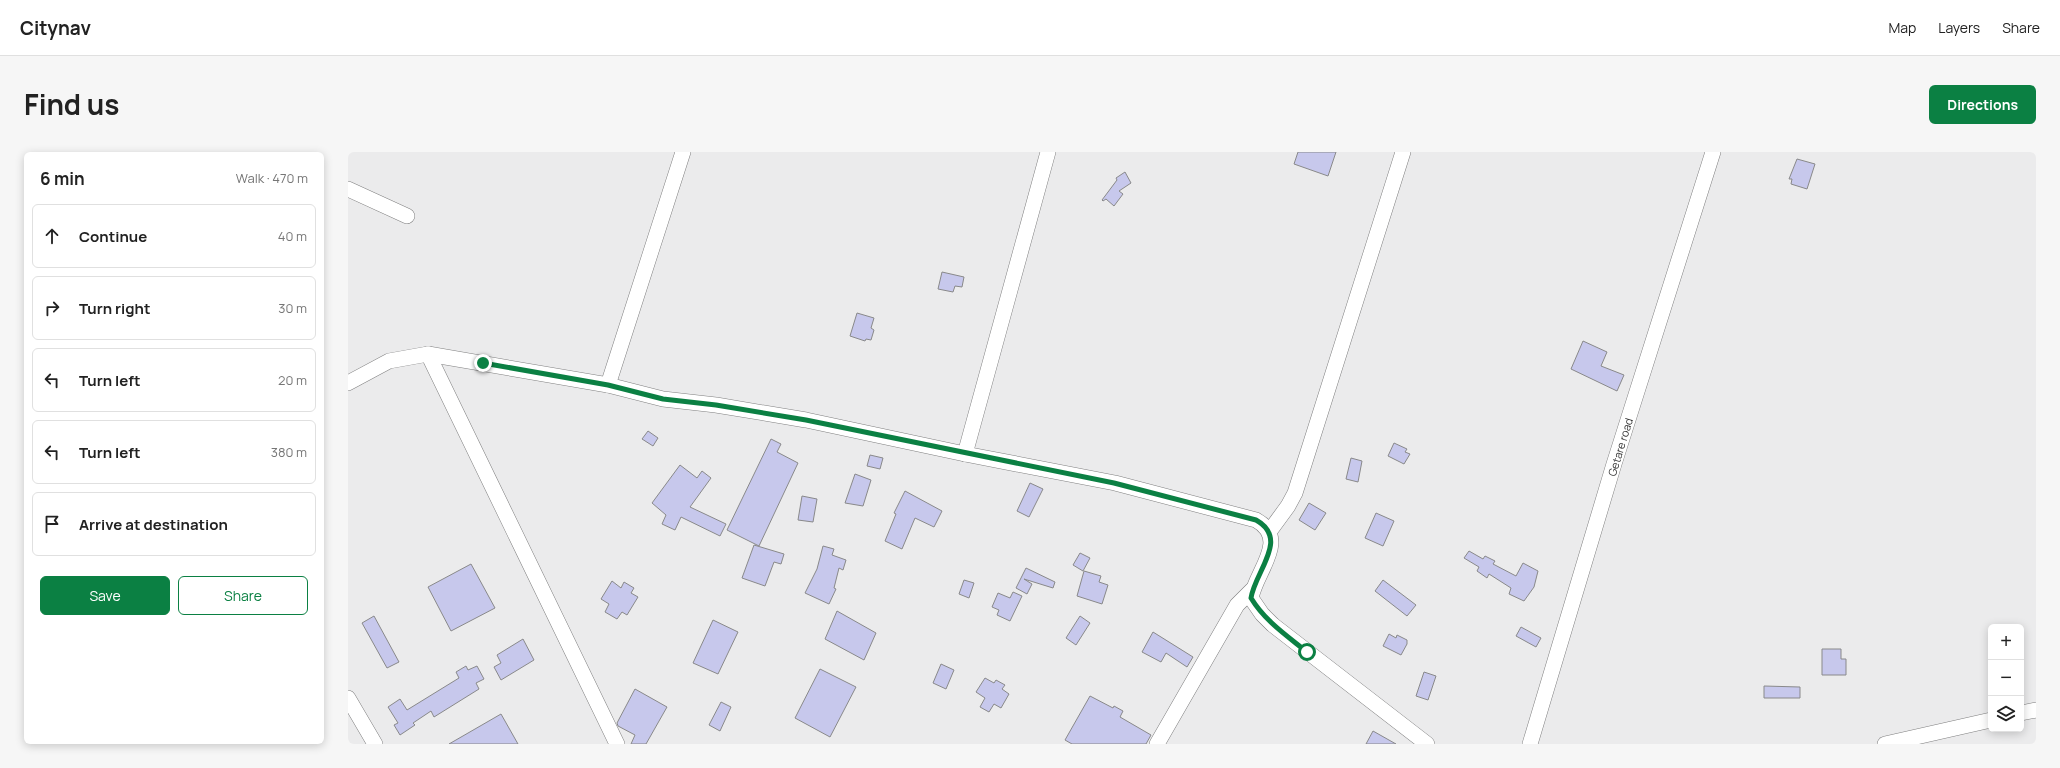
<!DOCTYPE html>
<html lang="en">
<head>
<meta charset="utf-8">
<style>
	body { margin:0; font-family:Manrope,sans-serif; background:#f6f6f6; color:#222 }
	.controls { position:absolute; right:12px; bottom:12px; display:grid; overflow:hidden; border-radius:6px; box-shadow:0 2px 10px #0003 }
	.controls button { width:36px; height:36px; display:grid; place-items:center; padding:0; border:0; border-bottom:1px solid #e0e0e0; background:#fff; color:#222; font:20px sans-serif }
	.stop { position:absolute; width:12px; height:12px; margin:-9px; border:3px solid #0b8043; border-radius:50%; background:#fff }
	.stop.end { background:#0b8043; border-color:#fff; box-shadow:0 1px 4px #0008 }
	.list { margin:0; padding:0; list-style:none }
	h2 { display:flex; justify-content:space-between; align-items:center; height:52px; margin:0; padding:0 16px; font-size:17px }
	h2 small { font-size:13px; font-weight:400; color:#767676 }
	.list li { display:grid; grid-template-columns:26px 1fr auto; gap:12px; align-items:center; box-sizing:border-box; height:64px; margin:0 8px 8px; padding:0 8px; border:1px solid #e0e0e0; border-radius:6px }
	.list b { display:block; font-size:15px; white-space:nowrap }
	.list em { font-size:13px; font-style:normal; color:#767676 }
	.actions { display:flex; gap:8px; padding:12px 16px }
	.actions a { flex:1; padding:9px 0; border:1px solid #0b8043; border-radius:6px; text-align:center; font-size:14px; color:#0b8043 }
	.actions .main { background:#0b8043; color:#fff }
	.icon { flex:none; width:22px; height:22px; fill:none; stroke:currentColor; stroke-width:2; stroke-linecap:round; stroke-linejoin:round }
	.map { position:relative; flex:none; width:1688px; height:592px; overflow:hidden; border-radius:6px }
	header { display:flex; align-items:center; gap:24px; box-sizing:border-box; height:56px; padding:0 20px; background:#fff; border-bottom:1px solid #e0e0e0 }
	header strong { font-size:19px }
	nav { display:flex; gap:22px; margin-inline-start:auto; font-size:14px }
	.intro { display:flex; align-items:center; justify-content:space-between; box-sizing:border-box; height:96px; padding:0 24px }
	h1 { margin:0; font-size:28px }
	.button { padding:10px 18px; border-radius:6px; background:#0b8043; color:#fff; font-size:14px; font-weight:700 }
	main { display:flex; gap:24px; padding:0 24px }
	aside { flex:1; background:#fff; border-radius:6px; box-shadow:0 2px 10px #0003 }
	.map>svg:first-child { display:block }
</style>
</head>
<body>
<header>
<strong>Citynav</strong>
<nav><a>Map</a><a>Layers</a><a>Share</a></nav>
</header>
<div class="intro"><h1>Find us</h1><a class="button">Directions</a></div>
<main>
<aside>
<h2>6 min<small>Walk · 470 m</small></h2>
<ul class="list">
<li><svg class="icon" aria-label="ahead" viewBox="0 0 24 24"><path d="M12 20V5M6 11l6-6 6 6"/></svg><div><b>Continue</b></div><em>40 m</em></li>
<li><svg class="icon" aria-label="right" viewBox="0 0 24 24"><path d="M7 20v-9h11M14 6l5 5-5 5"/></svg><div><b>Turn right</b></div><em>30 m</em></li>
<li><svg class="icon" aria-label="left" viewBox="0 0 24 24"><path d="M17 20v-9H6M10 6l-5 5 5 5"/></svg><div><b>Turn left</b></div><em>20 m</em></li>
<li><svg class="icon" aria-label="left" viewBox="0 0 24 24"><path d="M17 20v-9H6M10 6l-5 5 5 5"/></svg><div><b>Turn left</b></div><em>380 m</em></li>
<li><svg class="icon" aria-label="arrive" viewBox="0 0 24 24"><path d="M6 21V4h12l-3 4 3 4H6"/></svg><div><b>Arrive at destination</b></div></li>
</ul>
<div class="actions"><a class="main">Save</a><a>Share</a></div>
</aside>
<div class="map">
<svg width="1688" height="592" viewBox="0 0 1688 592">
	<rect width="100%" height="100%" fill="#ebebec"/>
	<!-- building -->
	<g fill="#c7c8ec" stroke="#89898a">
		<path d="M 950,0 L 988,0 L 980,24 L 946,12 Z"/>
		<path d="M 1449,7 L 1467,12 L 1459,37 L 1443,32 L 1444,27 L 1441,27 Z"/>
		<path d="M 777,20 L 783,31 L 771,39 L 775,42 L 766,54 L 758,47 L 755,49 L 754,48 L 769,28 L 768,26 Z"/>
		<path d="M 594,120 L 616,125 L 614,135 L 607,134 L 605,140 L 590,137 Z"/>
		<path d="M 509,161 L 526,166 L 523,176 L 526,178 L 523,188 L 518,187 L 517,189 L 502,184 Z"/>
		<path d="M 1235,189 L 1259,200 L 1253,214 L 1276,223 L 1269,239 L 1223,217 Z"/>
		<path d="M 300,279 L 310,286 L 305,294 L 294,287 Z"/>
		<path d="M 423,287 L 433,292 L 429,300 L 450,311 L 411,394 L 379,378 Z"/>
		<path d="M 1046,291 L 1059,297 L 1057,300 L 1062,302 L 1056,312 L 1040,304 Z"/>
		<path d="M 522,303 L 535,306 L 532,317 L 519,314 Z"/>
		<path d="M 1003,306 L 1014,309 L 1010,330 L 998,327 Z"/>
		<path d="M 332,313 L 349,326 L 354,319 L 363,326 L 342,355 L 378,372 L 372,384 L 333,365 L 327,378 L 314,372 L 318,363 L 304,351 Z"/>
		<path d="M 507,322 L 523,328 L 515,354 L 497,351 Z"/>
		<path d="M 682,331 L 695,337 L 681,365 L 669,359 Z"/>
		<path d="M 557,339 L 594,359 L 586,375 L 567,366 L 554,397 L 537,389 L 548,362 L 546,361 Z"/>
		<path d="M 454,344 L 469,347 L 465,370 L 450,368 Z"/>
		<path d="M 961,351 L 978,361 L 967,378 L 951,368 Z"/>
		<path d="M 1028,361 L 1046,369 L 1035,394 L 1017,386 Z"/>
		<path d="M 406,393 L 436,402 L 433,412 L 426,410 L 417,434 L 394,426 Z"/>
		<path d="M 475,394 L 486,397 L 484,403 L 498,408 L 495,418 L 491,416 L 486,436 L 488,437 L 481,452 L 457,441 L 469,417 Z"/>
		<path d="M 1121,399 L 1135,407 L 1137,404 L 1147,409 L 1145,412 L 1168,424 L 1175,411 L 1190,419 L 1186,435 L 1176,449 L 1161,442 L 1163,436 L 1141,422 L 1139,426 L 1129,419 L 1131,415 L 1116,406 Z"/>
		<path d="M 732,401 L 742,406 L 735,419 L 725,413 Z"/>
		<path d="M 123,412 L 147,456 L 103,479 L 80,435 Z"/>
		<path d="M 678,416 L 707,430 L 705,436 L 676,427 L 684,432 L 679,442 L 668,436 Z"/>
		<path d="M 736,419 L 753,424 L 751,430 L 760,433 L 754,452 L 729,444 Z"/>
		<path d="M 616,428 L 626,431 L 621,446 L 611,442 Z"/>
		<path d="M 1035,428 L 1068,453 L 1059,464 L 1027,439 Z"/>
		<path d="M 264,429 L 273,436 L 276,430 L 286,436 L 283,441 L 290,445 L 279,463 L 274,460 L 269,467 L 257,460 L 261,452 L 253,447 Z"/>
		<path d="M 665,440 L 674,444 L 662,469 L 649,463 L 651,458 L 644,455 L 650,441 L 662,446 Z"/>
		<path d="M 489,459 L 528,481 L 516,508 L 477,487 Z"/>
		<path d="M 26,464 L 51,510 L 39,516 L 14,471 Z"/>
		<path d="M 732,464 L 742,471 L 728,493 L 718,486 Z"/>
		<path d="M 365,468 L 390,480 L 370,522 L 345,511 Z"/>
		<path d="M 1173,475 L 1193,486 L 1188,495 L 1168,484 Z"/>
		<path d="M 805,480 L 845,505 L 839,515 L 818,501 L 813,510 L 794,500 Z"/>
		<path d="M 1041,482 L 1048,486 L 1049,483 L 1059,488 L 1059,492 L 1053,503 L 1035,494 Z"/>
		<path d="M 175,487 L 186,508 L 153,528 L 146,515 L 153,511 L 149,503 Z"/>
		<path d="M 1474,497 L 1493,497 L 1493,507 L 1498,507 L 1498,523 L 1474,523 Z"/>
		<path d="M 593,512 L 606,518 L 598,537 L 585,531 Z"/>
		<path d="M 118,514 L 120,518 L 129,514 L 136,527 L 128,531 L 131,537 L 86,565 L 83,559 L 65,571 L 67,573 L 52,583 L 46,573 L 50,571 L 40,555 L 52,547 L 59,558 L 111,526 L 108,520 Z"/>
		<path d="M 472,517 L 508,535 L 482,585 L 447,566 Z"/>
		<path d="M 1076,520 L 1088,524 L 1080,548 L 1068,544 Z"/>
		<path d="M 637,526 L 646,531 L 648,528 L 657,533 L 654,537 L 661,542 L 653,556 L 646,552 L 641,560 L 632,555 L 637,546 L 628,540 Z"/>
		<path d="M 1416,534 L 1452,535 L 1452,546 L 1416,546 Z"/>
		<path d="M 287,537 L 319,555 L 298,592 L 283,592 L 287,583 L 270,574 L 269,571 Z"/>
		<path d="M 742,544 L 765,556 L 766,554 L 775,559 L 772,565 L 803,583 L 798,592 L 724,592 L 717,588 Z"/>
		<path d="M 373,550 L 383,555 L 372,579 L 361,573 Z"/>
		<path d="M 153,562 L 170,592 L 101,592 Z"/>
		<path d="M 1025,579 L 1048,592 L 1018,592 Z"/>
	</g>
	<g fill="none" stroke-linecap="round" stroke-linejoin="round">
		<!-- minor casing -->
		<g stroke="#808081" stroke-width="16">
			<g id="minor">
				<path d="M 0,37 L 59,64"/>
				<path d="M 80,202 L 260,233 L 315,247 L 368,253 L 458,268 L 617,302 L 767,331 L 908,368 C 942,387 908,419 903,446 L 914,462 L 925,473 L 1079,592"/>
				<path d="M 0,231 L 41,209 L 80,202 L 269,592"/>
				<path d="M 260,233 L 335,0"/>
				<path d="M 617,302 L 700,0"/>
				<path d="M 921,380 L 940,354 L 947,341 L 1055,0"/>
				<path d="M 0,546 L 27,592"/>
				<path d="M 1673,561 L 1688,558"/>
				<path d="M 809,592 L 889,453 L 904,438"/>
				<path d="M 1182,592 L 1266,312 L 1365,0"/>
				<path d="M 1537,592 L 1643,568"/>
			</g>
		</g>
		<!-- minor -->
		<use href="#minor" stroke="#fff" stroke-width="15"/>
	</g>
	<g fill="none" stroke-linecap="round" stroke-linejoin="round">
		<!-- route -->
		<path stroke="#0b8043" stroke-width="5" d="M 135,211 L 260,233 L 315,247 L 368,253 L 458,268 L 766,331 L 908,368 C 942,387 907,419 903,446 C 917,469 938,483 959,500"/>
	</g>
	<g text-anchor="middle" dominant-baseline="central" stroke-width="3.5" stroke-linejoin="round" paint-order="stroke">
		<!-- street labels -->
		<g font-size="11" fill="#383838" stroke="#fff">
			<text transform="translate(1272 295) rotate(-73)">Getare road</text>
		</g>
	</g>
</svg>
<div class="controls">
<button>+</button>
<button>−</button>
<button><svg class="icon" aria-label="layers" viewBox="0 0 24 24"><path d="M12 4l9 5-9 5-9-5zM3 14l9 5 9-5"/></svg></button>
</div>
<div class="stop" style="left:959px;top:500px"></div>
<div class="stop end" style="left:135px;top:211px"></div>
</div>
</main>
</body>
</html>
